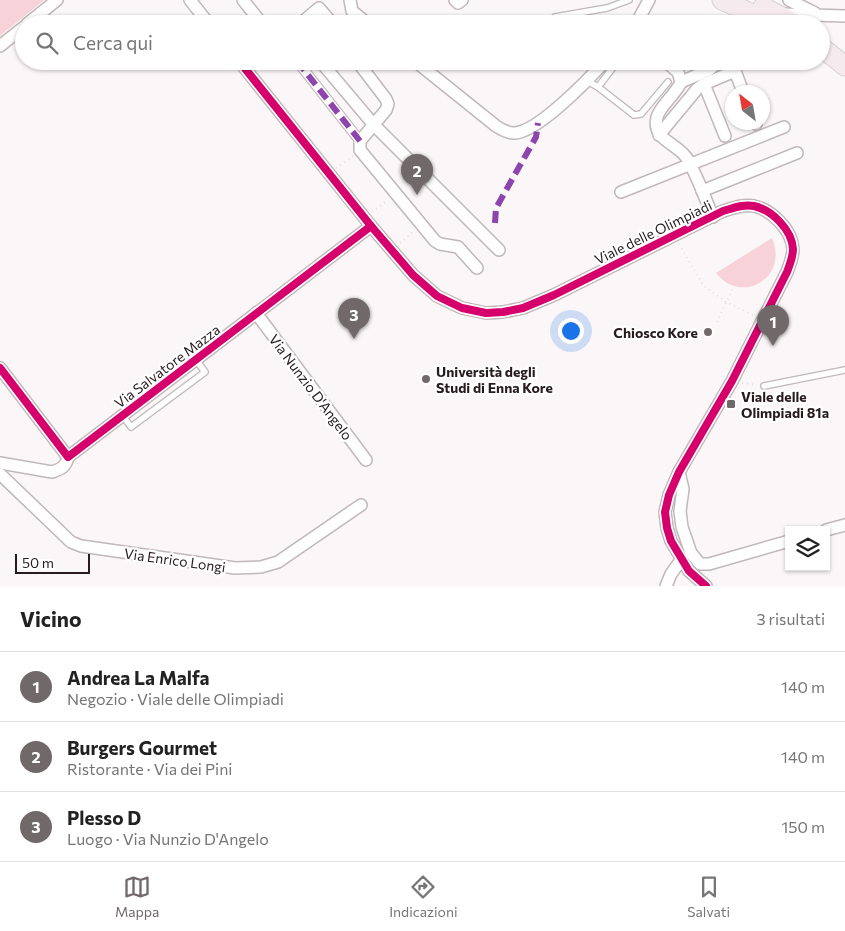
<!DOCTYPE html>
<html lang="it">
<head>
<meta charset="utf-8">
<style>
	body { margin:0; font-family:Commissioner,sans-serif; background:#f2f2f2; color:#222 }
	.controls { position:absolute; right:15px; bottom:15px; display:grid; overflow:hidden; border-radius:0px; box-shadow:0 1px 4px #0004 }
	.controls button { width:45px; height:45px; display:grid; place-items:center; padding:0; border:0; border-bottom:1px solid #e0e0e0; background:#fff; color:#222; font:25px sans-serif }
	.compass { position:absolute; left:725px; top:85px; width:45px; height:45px; border-radius:50%; background:#fff; box-shadow:0 1px 4px #0004; rotate:329deg }
	.scale { position:absolute; left:15px; bottom:12px; width:75px; box-sizing:border-box; padding-left:5px; border:2px solid #271b1e; border-top:0; font-size:14px; line-height:18px; white-space:nowrap; color:#271b1e; -webkit-text-stroke:4px #fff; paint-order:stroke }
	.you { position:absolute; left:570px; top:330px; width:18px; height:18px; margin:-12px; border:4px solid #fff; border-radius:50%; background:#1a73e8; box-shadow:0 0 0 8px #1a73e833 }
	.badge { display:grid; place-items:center; width:32px; height:32px; border-radius:50%; background:#71686a; color:#fff; font-size:16px; font-weight:700 }
	.pin { position:absolute; translate:-50% -41px; filter:drop-shadow(0 1px 2px #0008) }
	.pin::after { content:''; position:absolute; top:26px; width:18px; height:15px; background:inherit; clip-path:polygon(0 0,100% 0,50% 100%) }
	.list { margin:0; padding:0; list-style:none }
	h2 { display:flex; justify-content:space-between; align-items:center; height:65px; margin:0; padding:0 20px; font-size:21px }
	h2 small { font-size:16px; font-weight:400; color:#767676 }
	.list li { display:grid; grid-template-columns:32px 1fr auto; gap:15px; align-items:center; box-sizing:border-box; height:70px; padding:0 20px; border-top:1px solid #e0e0e0 }
	.list b { display:block; font-size:19px; white-space:nowrap }
	.list p { margin:0; font-size:16px; white-space:nowrap; color:#767676 }
	.list em { font-size:16px; font-style:normal; color:#767676 }
	.icon { flex:none; width:28px; height:28px; fill:none; stroke:currentColor; stroke-width:2; stroke-linecap:round; stroke-linejoin:round }
	.map { position:relative; flex:none; width:845px; height:586px; overflow:hidden }
	.search { position:absolute; background:#fff; box-shadow:0 1px 4px #0004; left:15px; right:15px; top:15px; height:55px; display:flex; align-items:center; gap:12px; box-sizing:border-box; padding:0 18px; border-radius:28px; color:#767676; font-size:19px }
	.sheet { height:275px; background:#fff }
	nav { display:flex; justify-content:space-around; align-items:center; box-sizing:border-box; height:70px; border-top:1px solid #e0e0e0; background:#fff; font-size:14px; color:#767676 }
	nav a { display:grid; justify-items:center; gap:2px }
	nav .on { color:#71686a }
	.map>svg:first-child { display:block }
</style>
</head>
<body>
<div class="map">
<svg width="845" height="586" viewBox="0 0 845 586">
	<rect width="100%" height="100%" fill="#fbf6f7"/>
	<!-- green -->
	<g fill="#f7d2d9">
		<path d="M 0,0 L 44,0 L 0,36 Z"/>
		<path d="M 772,238 C 789,277 742,306 716,273 Z"/>
	</g>
	<g fill="none" stroke-linecap="round" stroke-linejoin="round">
		<!-- service casing -->
		<g stroke="#c0b8b9" stroke-width="8">
			<g id="service">
				<path d="M 555,17 L 607,8 L 629,0"/>
				<path d="M 587,81 L 598,87 L 634,115 L 641,114 L 668,82"/>
				<path d="M 598,87 L 618,61"/>
				<path d="M 764,386 L 845,370"/>
				<path d="M 123,416 L 131,427 L 205,372 L 196,360"/>
			</g>
		</g>
		<!-- pedestrian casing -->
		<g stroke="#c0b8b9" stroke-width="11">
			<path id="pedestrian" d="M 297,61 L 360,141"/>
		</g>
		<!-- minor casing -->
		<g stroke="#c0b8b9" stroke-width="14">
			<g id="minor">
				<path d="M 190,0 L 209,24"/>
				<path d="M 243,0 L 262,24"/>
				<path d="M 350,0 L 352,11 L 368,24"/>
				<path d="M 455,0 L 458,3 L 462,0"/>
				<path d="M 789,0 L 815,13"/>
				<path d="M 782,14 L 845,16"/>
				<path d="M 27,24 L 57,0"/>
				<path d="M 300,24 L 319,8 L 333,24"/>
				<path d="M 636,24 L 649,0"/>
				<path d="M 658,24 L 679,24"/>
				<path d="M 0,46 L 24,27"/>
				<path d="M 239,61 L 371,226 L 413,275 L 437,296 L 462,308 L 486,313 L 503,312 L 523,308 L 554,295 L 723,211 C 733,208 743,204 754,206 C 772,210 792,230 793,249 C 793,257 790,264 787,272 L 732,381 L 679,472 L 669,495 L 665,512 L 667,528 L 671,541 L 689,571 L 706,586"/>
				<path d="M 320,61 L 374,125 L 499,250"/>
				<path d="M 357,61 L 386,99 L 388,104 L 386,110 L 360,141 L 360,150 L 435,241 L 440,244 L 458,247 L 477,268"/>
				<path d="M 415,61 L 496,126 C 502,130 507,133 514,133 C 537,133 589,79 605,61"/>
				<path d="M 665,61 L 678,72 L 681,82 C 676,94 660,106 657,117 C 651,141 679,143 688,160 C 698,178 705,198 713,217"/>
				<path d="M 681,82 L 709,70 L 719,61"/>
				<path d="M 704,84 L 725,136"/>
				<path d="M 755,122 L 756,124"/>
				<path d="M 659,135 L 697,89 L 704,84 L 735,71 L 743,92"/>
				<path d="M 702,191 L 797,153"/>
				<path d="M 621,192 L 784,127"/>
				<path d="M 256,313 L 366,460"/>
				<path d="M 0,368 L 68,457 L 371,226"/>
				<path d="M 0,463 L 52,472 C 61,469 66,467 68,457"/>
				<path d="M 679,472 L 683,489 L 680,511 L 682,527 L 691,553 L 700,564 L 709,564 L 789,541"/>
				<path d="M 0,474 L 71,542 L 81,546 L 235,568 L 261,567 L 278,562 L 361,505"/>
				<path d="M 826,530 L 845,525"/>
				<path d="M 666,586 L 671,574 L 681,560"/>
			</g>
		</g>
		<!-- primary casing -->
		<g stroke="#d6d3d3" stroke-width="21">
			<g id="primary">
				<path d="M 722,0 L 774,24"/>
				<path d="M 763,7 L 795,24"/>
				<path d="M 821,47 L 845,66"/>
			</g>
		</g>
		<!-- path -->
		<g stroke="#e2e0e0" stroke-width="2" stroke-dasharray="1 4" stroke-linecap="butt">
			<path d="M 336,168 L 353,156"/>
			<path d="M 372,212 L 388,200"/>
			<path d="M 400,243 L 414,231"/>
			<path d="M 679,244 L 703,285 L 726,302 L 755,316"/>
			<path d="M 717,322 L 734,286"/>
			<path d="M 742,383 L 757,385"/>
		</g>
		<!-- service -->
		<use href="#service" stroke="#fefefe" stroke-width="5.5"/>
		<!-- pedestrian -->
		<use href="#pedestrian" stroke="#fefefe" stroke-width="9"/>
		<!-- minor -->
		<use href="#minor" stroke="#fefefe" stroke-width="11"/>
		<!-- primary -->
		<use href="#primary" stroke="#f5eaed" stroke-width="19"/>
		<!-- quiet -->
		<g stroke="#8e44ad" stroke-width="6" stroke-dasharray="12 6" stroke-linecap="butt">
			<path d="M 297,61 L 360,141"/>
			<path d="M 495,223 L 496,208 L 536,137 L 538,123"/>
		</g>
		<!-- cycleway casing -->
		<g stroke="#fff" stroke-width="11">
			<g id="cycleway">
				<path d="M 239,61 L 371,226 L 413,275 L 437,296 L 462,308 L 486,313 L 503,312 L 523,308 L 554,295 L 723,211 C 733,208 743,204 754,206 C 772,210 792,230 793,249 C 793,257 790,264 787,272 L 732,381 L 679,472 L 669,495 L 665,512 L 667,528 L 671,541 L 689,571 L 706,586"/>
				<path d="M 0,368 L 68,457 L 371,226"/>
			</g>
		</g>
		<!-- cycleway -->
		<use href="#cycleway" stroke="#d6006c" stroke-width="8"/>
	</g>
	<!-- markers -->
	<g fill="#71686a" stroke="#fff" stroke-width="2">
		<circle cx="708" cy="332" r="5"/>
		<circle cx="426" cy="379" r="5"/>
		<rect x="726" y="399" width="10" height="10" rx="2.5"/>
	</g>
	<g text-anchor="middle" dominant-baseline="central" stroke-width="4.5" stroke-linejoin="round" paint-order="stroke">
		<!-- street labels -->
		<g font-size="14" fill="#271b1e" stroke="#fff">
			<text transform="translate(653 232) rotate(-26)">Viale delle Olimpiadi</text>
			<text transform="translate(167 366) rotate(-37)">Via Salvatore Mazza</text>
			<text transform="translate(311 387) rotate(53)">Via Nunzio D'Angelo</text>
			<text transform="translate(175 560) rotate(8)">Via Enrico Longi</text>
		</g>
		<!-- poi labels -->
		<g font-size="14" font-weight="bold" fill="#271b1e" stroke="#fff" text-anchor="start">
			<text x="698" y="332" text-anchor="end">Chiosco Kore</text>
			<text x="436" y="371">Università degli<tspan x="436" dy="16">Studi di Enna Kore</tspan></text>
			<text x="741" y="396">Viale delle<tspan x="741" dy="16">Olimpiadi 81a</tspan></text>
		</g>
	</g>
</svg>
<div class="controls">
<button><svg class="icon" aria-label="layers" viewBox="0 0 24 24"><path d="M12 4l9 5-9 5-9-5zM3 14l9 5 9-5"/></svg></button>
</div>
<svg class="compass" viewBox="-18 -18 36 36"><path d="M0-13l5 13h-10z" fill="#e53935"/><path d="M0 13l5-13h-10z" fill="#767676"/></svg>
<div class="scale">50 m</div>
<div class="you"></div>
<div class="pin badge" style="left:773px;top:346px">1</div>
<div class="pin badge" style="left:417px;top:195px">2</div>
<div class="pin badge" style="left:354px;top:339px">3</div>
<div class="search"><svg class="icon" aria-label="search" viewBox="0 0 24 24"><circle cx="10" cy="10" r="6"/><path d="M15 15l6 6"/></svg>Cerca qui</div>
</div>
<section class="sheet">
<h2>Vicino<small>3 risultati</small></h2>
<ul class="list">
<li><span class="badge">1</span><div><b>Andrea La Malfa</b><p>Negozio · Viale delle Olimpiadi</p></div><em>140 m</em></li>
<li><span class="badge">2</span><div><b>Burgers Gourmet</b><p>Ristorante · Via dei Pini</p></div><em>140 m</em></li>
<li><span class="badge">3</span><div><b>Plesso D</b><p>Luogo · Via Nunzio D'Angelo</p></div><em>150 m</em></li>
</ul>
</section>
<nav>
<a class="on"><svg class="icon" aria-label="map" viewBox="0 0 24 24"><path d="M3 6l6-2 6 2 6-2v14l-6 2-6-2-6 2zM9 4v14M15 6v14"/></svg>Mappa</a>
<a><svg class="icon" aria-label="directions" viewBox="0 0 24 24"><path d="M12 3l9 9-9 9-9-9zM9 14v-3h6M13 9l2 2-2 2"/></svg>Indicazioni</a>
<a><svg class="icon" aria-label="saved" viewBox="0 0 24 24"><path d="M7 4h10v16l-5-4-5 4z"/></svg>Salvati</a>
</nav>
</body>
</html>
